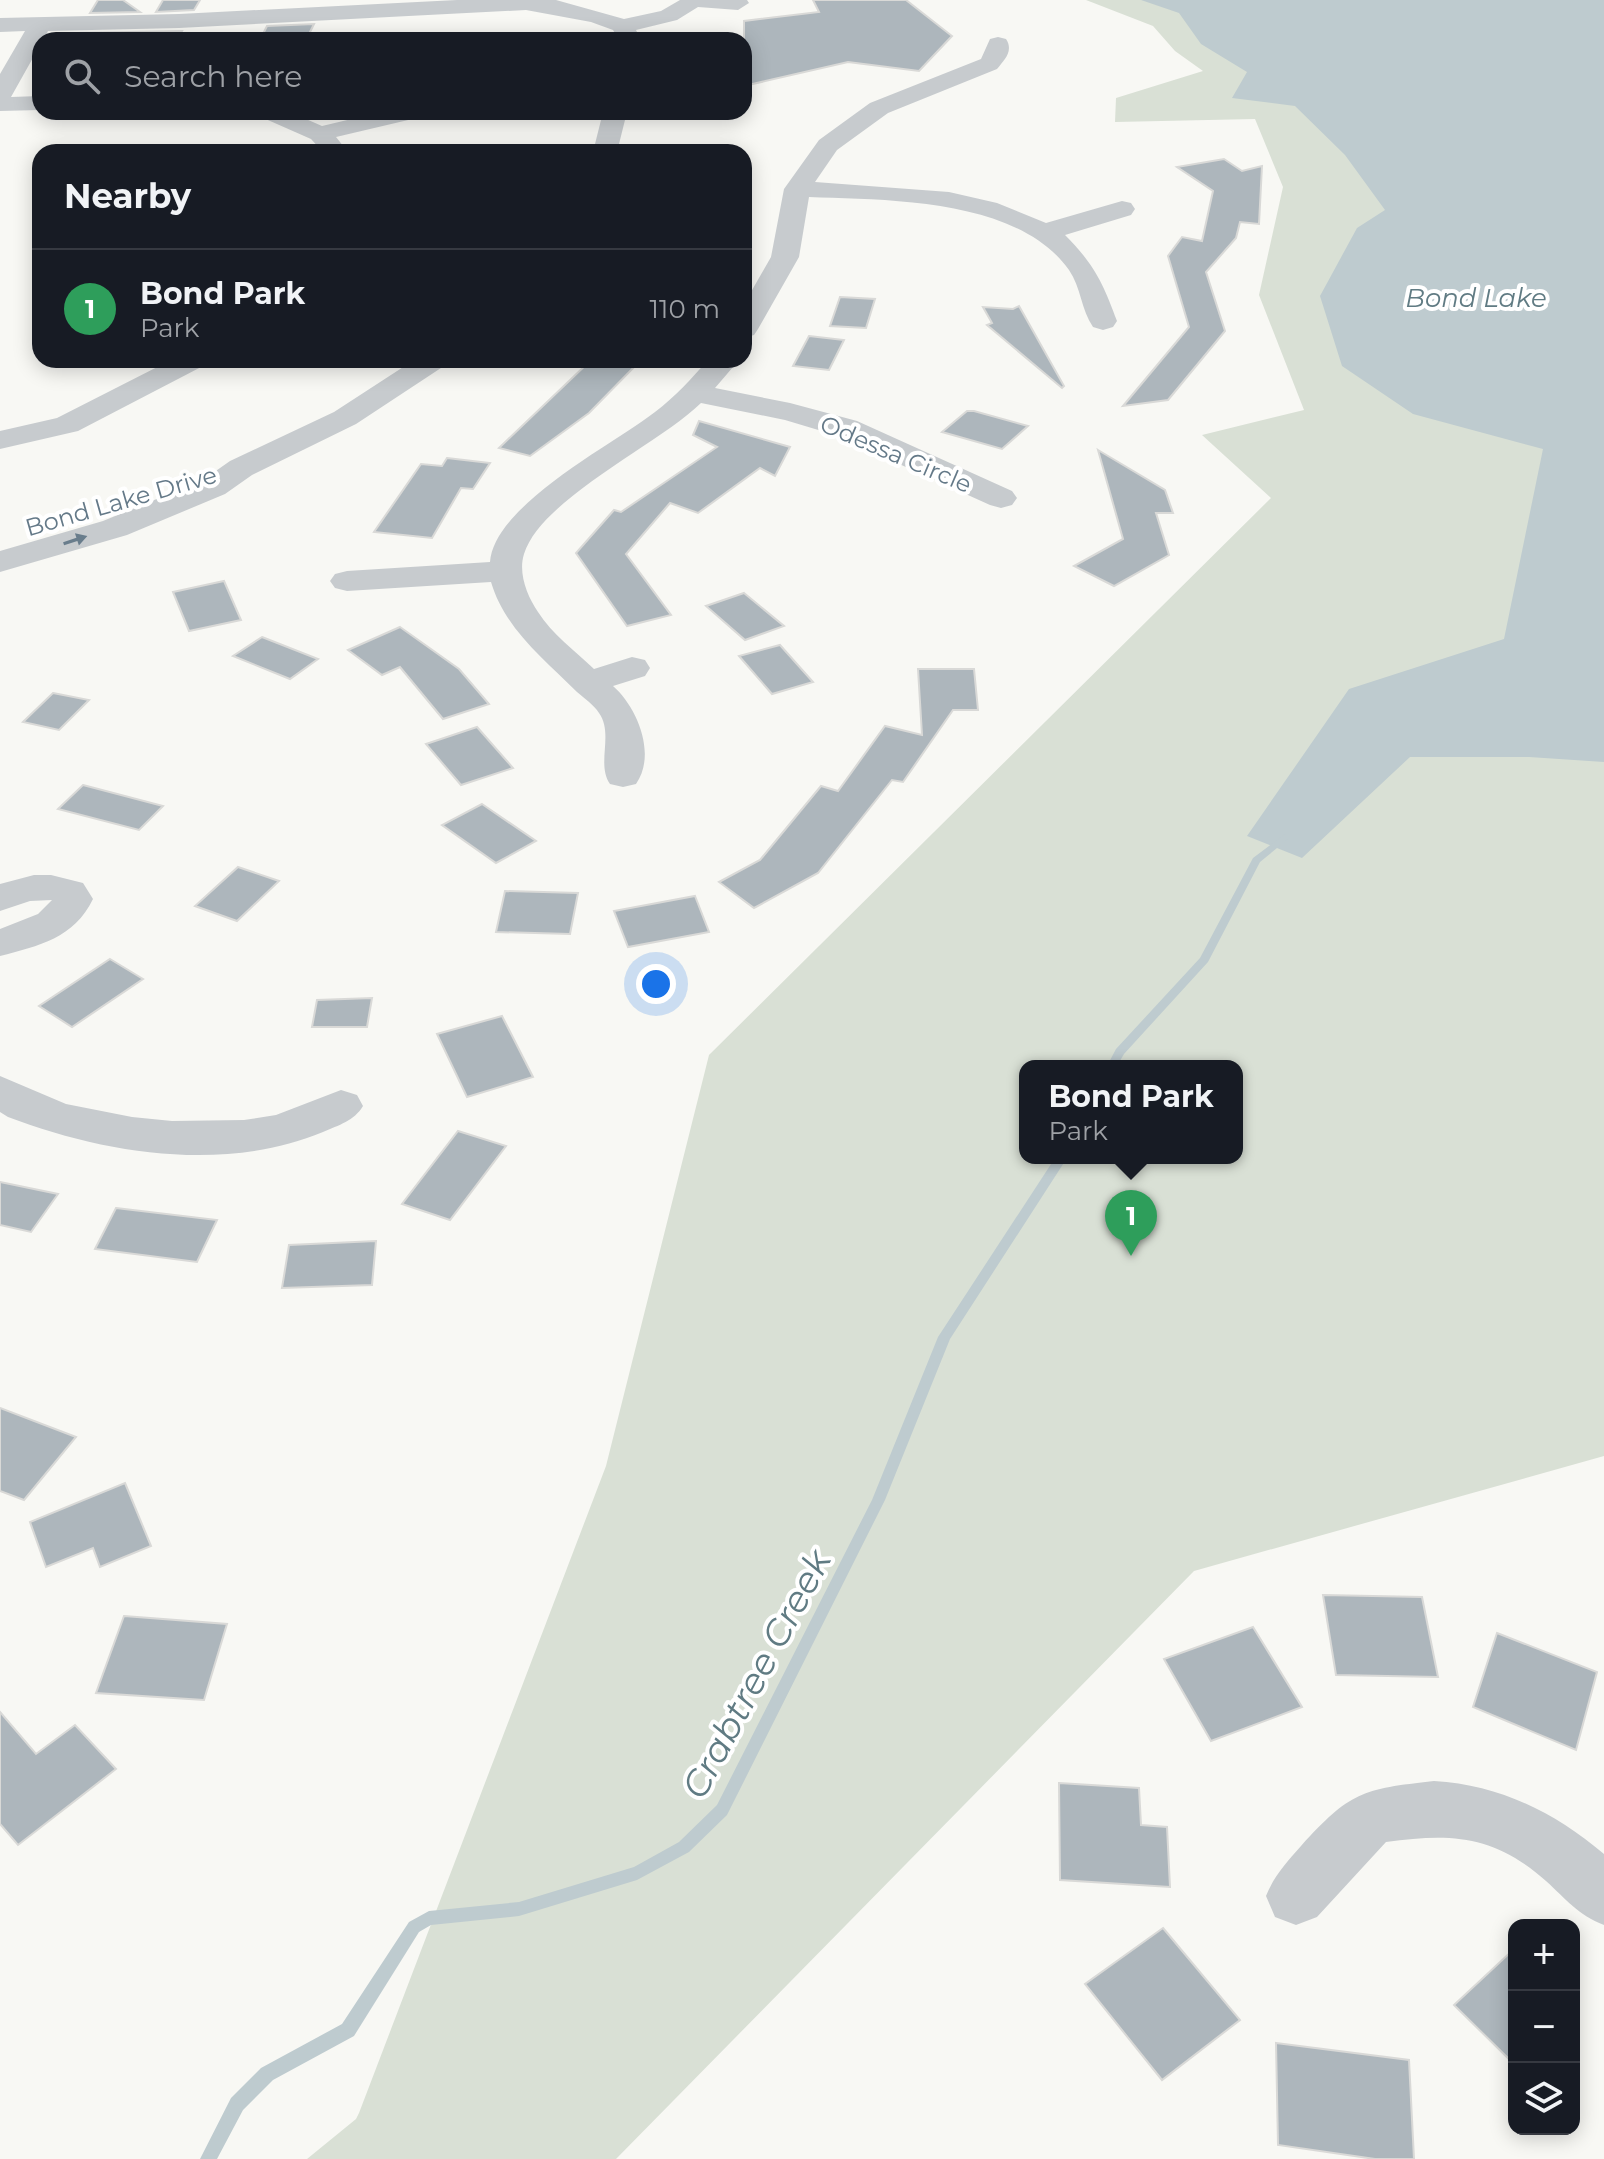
<!DOCTYPE html>
<html lang="en">
<head>
<meta charset="utf-8">
<style>
	body { margin:0; font-family:Montserrat,sans-serif; background:#20242c; color:#f1f3f6 }
	.controls { position:absolute; right:24px; bottom:24px; display:grid; overflow:hidden; border-radius:16px; box-shadow:0 4px 20px #0003 }
	.controls button { width:72px; height:72px; display:grid; place-items:center; padding:0; border:0; border-bottom:2px solid #363941; background:#171b24; color:#f1f3f6; font:40px sans-serif }
	.you { position:absolute; left:656px; top:984px; width:28px; height:28px; margin:-20px; border:6px solid #fff; border-radius:50%; background:#1a73e8; box-shadow:0 0 0 12px #1a73e833 }
	.badge { display:grid; place-items:center; width:52px; height:52px; border-radius:50%; background:#f1441b; color:#fff; font-size:26px; font-weight:700 }
	.pin { position:absolute; translate:-50% -66px; filter:drop-shadow(0 2px 4px #0008) }
	.pin::after { content:''; position:absolute; top:42px; width:28px; height:24px; background:inherit; clip-path:polygon(0 0,100% 0,50% 100%) }
	.popup { position:absolute; left:1019px; top:1060px; width:224px; height:104px; box-sizing:border-box; display:grid; place-content:center; border-radius:16px; background:#171b24; filter:drop-shadow(0 2px 6px #0005); font-size:26px; white-space:nowrap; color:#9ea1a6 }
	.popup b { font-size:30px; color:#f1f3f6 }
	.popup::after { content:''; position:absolute; left:50%; top:100%; margin-left:-16px; border:16px solid transparent; border-top-color:#171b24 }
	.list { margin:0; padding:0; list-style:none }
	h2 { display:flex; justify-content:space-between; align-items:center; height:104px; margin:0; padding:0 32px; font-size:34px }
	h2 small { font-size:26px; font-weight:400; color:#9ea1a6 }
	.list li { display:grid; grid-template-columns:52px 1fr auto; gap:24px; align-items:center; box-sizing:border-box; height:120px; padding:0 32px; border-top:2px solid #363941 }
	.list b { display:block; font-size:30px; white-space:nowrap }
	.list p { margin:0; font-size:26px; white-space:nowrap; color:#9ea1a6 }
	.list em { font-size:26px; font-style:normal; color:#9ea1a6 }
	.icon { flex:none; width:44px; height:44px; fill:none; stroke:currentColor; stroke-width:2; stroke-linecap:round; stroke-linejoin:round }
	.map { position:relative; flex:none; width:1604px; height:2159px; overflow:hidden }
	.search { position:absolute; background:#171b24; box-shadow:0 4px 20px #0003; left:32px; top:32px; width:720px; height:88px; display:flex; align-items:center; gap:20px; box-sizing:border-box; padding:0 28px; border-radius:24px; color:#9ea1a6; font-size:30px }
	.panel { position:absolute; background:#171b24; box-shadow:0 4px 20px #0003; left:32px; top:144px; width:720px; height:224px; border-radius:24px }
	.map>svg:first-child { display:block }
</style>
</head>
<body>
<div class="map">
<svg width="1604" height="2159" viewBox="0 0 1604 2159">
	<rect width="100%" height="100%" fill="#f8f8f4"/>
	<!-- green -->
	<path fill="#d9e0d5" fill-rule="evenodd" d="M 1086,0 L 1604,0 L 1604,1456 L 1194,1571 L 616,2159 L 307,2159 L 356,2119 L 359,2113 L 606,1466 L 709,1055 L 1271,498 L 1202,435 L 1304,410 L 1259,295 L 1283,187 L 1255,119 L 1115,122 L 1116,98 L 1203,71 L 1175,51 L 1153,26 ZM 1025,1066 L 1237,1066 L 1237,1158 L 1025,1158 Z"/>
	<!-- water -->
	<path fill="#becbcf" d="M 1141,0 L 1604,0 L 1604,762 L 1529,757 L 1410,757 L 1302,858 L 1247,836 L 1349,689 L 1504,639 L 1543,449 L 1413,414 L 1342,366 L 1320,296 L 1357,228 L 1385,210 L 1345,155 L 1295,106 L 1232,98 L 1247,72 L 1201,44 L 1179,13 Z"/>
	<g fill="none" stroke-linecap="round" stroke-linejoin="round">
		<!-- stream -->
		<g fill="#becbcf" fill-rule="evenodd">
			<path d="M 1285,834 L 1288,835 L 1290,837 L 1288,839 L 1260,862 L 1208,962 L 1124,1054 L 1117,1066 L 1107,1066 L 1116,1049 L 1200,958 L 1253,858 Z"/>
			<path d="M 1055,1158 L 1067,1158 L 950,1339 L 885,1500 L 727,1815 L 689,1852 L 637,1880 L 519,1916 L 431,1925 L 419,1932 L 354,2036 L 273,2080 L 243,2110 L 217,2159 L 200,2159 L 231,2098 L 261,2068 L 342,2024 L 409,1922 L 429,1911 L 519,1902 L 634,1867 L 679,1842 L 717,1805 L 872,1500 L 938,1337 Z"/>
		</g>
	</g>
	<!-- building -->
	<g fill="#adb6bc" stroke="#d9d9d7" stroke-width="2">
		<path d="M 98,0 L 123,0 L 140,12 L 90,13 Z"/>
		<path d="M 163,0 L 200,0 L 194,10 L 156,12 Z"/>
		<path d="M 813,0 L 906,0 L 952,36 L 919,71 L 848,62 L 744,86 L 744,21 L 819,12 Z"/>
		<path d="M 314,24 L 306,40 L 260,40 L 267,26 Z"/>
		<path d="M 182,31 L 178,38 L 182,40 L 72,40 L 76,33 Z"/>
		<path d="M 1224,159 L 1242,171 L 1262,166 L 1259,224 L 1240,222 L 1236,238 L 1206,272 L 1225,331 L 1168,400 L 1123,406 L 1189,327 L 1168,256 L 1182,237 L 1202,241 L 1213,191 L 1177,167 Z"/>
		<path d="M 840,297 L 875,299 L 866,328 L 830,326 Z"/>
		<path d="M 1019,306 L 1064,386 L 1062,388 L 987,325 L 992,323 L 983,307 L 1013,309 Z"/>
		<path d="M 809,336 L 844,340 L 829,370 L 793,366 Z"/>
		<path d="M 591,360 L 641,360 L 589,413 L 530,456 L 499,448 Z"/>
		<path d="M 967,411 L 974,411 L 1028,426 L 1002,449 L 942,432 Z"/>
		<path d="M 699,421 L 790,447 L 775,476 L 760,468 L 698,513 L 670,503 L 626,554 L 671,615 L 627,626 L 576,553 L 614,510 L 621,512 L 717,447 L 693,435 Z"/>
		<path d="M 1098,450 L 1165,490 L 1173,513 L 1156,513 L 1169,555 L 1114,586 L 1074,566 L 1123,539 Z"/>
		<path d="M 447,458 L 490,463 L 473,489 L 461,488 L 432,538 L 374,532 L 421,464 L 442,466 Z"/>
		<path d="M 224,581 L 241,620 L 189,631 L 173,592 Z"/>
		<path d="M 744,593 L 784,626 L 745,640 L 706,606 Z"/>
		<path d="M 400,627 L 459,669 L 489,704 L 443,719 L 400,667 L 382,675 L 348,650 Z"/>
		<path d="M 262,637 L 318,659 L 290,679 L 233,656 Z"/>
		<path d="M 780,645 L 813,682 L 772,694 L 739,656 Z"/>
		<path d="M 918,669 L 974,669 L 978,710 L 953,710 L 903,782 L 892,780 L 818,873 L 754,908 L 719,882 L 760,860 L 821,786 L 838,791 L 885,726 L 922,735 Z"/>
		<path d="M 53,693 L 89,700 L 59,730 L 23,722 Z"/>
		<path d="M 477,727 L 513,768 L 461,785 L 426,744 Z"/>
		<path d="M 83,785 L 163,806 L 139,830 L 58,809 Z"/>
		<path d="M 482,804 L 536,841 L 496,863 L 442,825 Z"/>
		<path d="M 238,867 L 279,881 L 237,921 L 195,906 Z"/>
		<path d="M 505,891 L 578,893 L 570,934 L 496,932 Z"/>
		<path d="M 695,896 L 709,932 L 628,947 L 614,911 Z"/>
		<path d="M 110,959 L 143,979 L 72,1027 L 39,1006 Z"/>
		<path d="M 372,998 L 367,1027 L 312,1027 L 317,1000 Z"/>
		<path d="M 502,1016 L 533,1077 L 467,1097 L 437,1034 Z"/>
		<path d="M 458,1131 L 506,1146 L 450,1220 L 402,1204 Z"/>
		<path d="M 0,1182 L 58,1194 L 31,1232 L 0,1225 Z"/>
		<path d="M 116,1208 L 217,1220 L 197,1262 L 95,1249 Z"/>
		<path d="M 376,1241 L 372,1285 L 282,1288 L 289,1245 Z"/>
		<path d="M 0,1408 L 76,1437 L 24,1500 L 0,1491 Z"/>
		<path d="M 125,1483 L 151,1546 L 100,1567 L 93,1548 L 46,1567 L 30,1522 Z"/>
		<path d="M 1323,1595 L 1422,1597 L 1438,1677 L 1336,1675 Z"/>
		<path d="M 124,1616 L 227,1624 L 204,1700 L 96,1693 Z"/>
		<path d="M 1253,1627 L 1302,1707 L 1211,1741 L 1164,1659 Z"/>
		<path d="M 1497,1633 L 1597,1672 L 1576,1750 L 1473,1707 Z"/>
		<path d="M 0,1712 L 36,1754 L 75,1725 L 116,1769 L 18,1845 L 0,1824 Z"/>
		<path d="M 1059,1783 L 1139,1788 L 1141,1825 L 1167,1827 L 1170,1887 L 1060,1880 Z"/>
		<path d="M 1163,1928 L 1240,2020 L 1162,2080 L 1085,1984 Z"/>
		<path d="M 1514,1949 L 1514,2064 L 1454,2005 Z"/>
		<path d="M 1276,2043 L 1409,2060 L 1414,2159 L 1375,2159 L 1278,2145 Z"/>
	</g>
	<g fill="none" stroke-linecap="round" stroke-linejoin="round">
		<!-- minor -->
		<g fill="#c7cbce" fill-rule="evenodd">
			<path d="M 457,0 L 556,0 L 624,19 L 661,11 L 680,0 L 747,0 L 749,3 L 738,10 L 698,7 L 677,20 L 636,30 L 641,40 L 619,40 L 613,30 L 591,22 L 526,10 L 179,28 L 48,31 L 11,97 L 40,96 L 40,110 L 0,111 L 0,74 L 25,31 L 0,32 L 0,18 L 179,14 Z"/>
			<path d="M 998,37 L 1006,39 C 1014,51 1004,60 997,69 L 888,113 L 837,150 L 815,182 L 949,192 L 997,203 L 1046,223 L 1122,201 L 1131,203 L 1135,209 L 1131,215 L 1065,235 C 1094,264 1103,283 1117,321 L 1113,327 L 1103,330 L 1093,327 C 1081,310 1081,287 1069,270 C 1018,198 888,200 809,197 L 799,257 L 758,329 L 754,335 L 744,338 L 744,304 L 771,257 L 784,189 L 819,140 L 870,103 L 981,59 L 990,39 Z"/>
			<path d="M 258,112 L 290,112 L 322,126 L 381,112 L 424,112 L 421,117 L 336,137 L 348,152 L 323,152 L 311,139 L 261,117 Z"/>
			<path d="M 603,112 L 627,112 L 617,152 L 593,152 Z"/>
			<path d="M 171,360 L 208,360 L 203,366 L 78,431 L 0,449 L 0,431 L 57,418 Z"/>
			<path d="M 414,360 L 449,360 L 444,366 L 356,424 L 252,475 L 225,494 L 127,535 L 0,572 L 0,551 L 103,521 L 203,480 L 230,461 L 334,412 Z"/>
			<path d="M 708,360 L 739,360 L 715,388 L 790,403 L 857,421 L 1012,491 L 1017,498 L 1012,505 L 1001,508 L 990,505 L 835,435 L 785,420 L 701,403 C 658,445 541,499 524,554 C 518,573 527,596 538,612 C 552,634 575,651 594,669 L 632,657 L 645,660 L 650,668 L 645,676 L 613,686 C 637,707 657,754 636,784 L 623,787 L 610,784 C 596,764 614,734 599,713 C 594,705 584,698 577,692 C 543,658 505,629 491,582 L 347,591 L 335,588 L 330,581 L 335,574 L 347,571 L 490,562 C 494,505 614,444 655,412 C 675,397 692,378 708,360 Z"/>
			<path d="M 34,875 L 51,875 L 83,883 L 93,899 C 74,938 39,946 0,956 L 0,929 L 38,914 L 52,900 L 30,901 L 0,911 L 0,884 Z"/>
			<path d="M 0,1076 L 66,1104 L 132,1117 L 172,1121 L 244,1120 L 276,1115 L 341,1090 L 357,1095 L 363,1106 C 354,1121 339,1125 323,1132 C 225,1173 105,1154 8,1117 L 0,1112 Z"/>
			<path d="M 1434,1781 C 1500,1785 1554,1812 1604,1854 L 1604,1925 C 1578,1915 1566,1899 1546,1881 C 1494,1835 1452,1833 1386,1842 L 1317,1917 L 1296,1925 L 1275,1917 L 1266,1896 C 1274,1876 1286,1863 1301,1846 C 1350,1792 1362,1789 1434,1781 Z"/>
		</g>
	</g>
	<!-- one-way arrows -->
	<defs><path id="oneway-solid" d="M-6-.8H1V-3.2L6.5 0L1 3.2V.8H-6Z" transform="scale(2)"/></defs>
	<use fill="#697d8c" href="#oneway-solid" transform="translate(75 540) rotate(-18)"/>
	<g text-anchor="middle" dominant-baseline="central" stroke-width="8" stroke-linejoin="round" paint-order="stroke">
		<!-- far-street labels -->
		<g font-size="24" fill="#647988" stroke="#fff">
			<text transform="translate(896 454) rotate(23)">Odessa Circle</text>
			<text transform="translate(121 501) rotate(-16)">Bond Lake Drive</text>
		</g>
		<!-- far-water labels -->
		<g font-size="26" font-style="italic" fill="#607b83" stroke="#fff">
			<text x="1476" y="298">Bond Lake</text>
		</g>
		<!-- near-water labels -->
		<g font-size="36" font-style="italic" fill="#607b83" stroke="#fff">
			<text transform="translate(756 1674) rotate(-62)">Crabtree Creek</text>
		</g>
	</g>
</svg>
<div class="controls">
<button>+</button>
<button>−</button>
<button><svg class="icon" aria-label="layers" viewBox="0 0 24 24"><path d="M12 4l9 5-9 5-9-5zM3 14l9 5 9-5"/></svg></button>
</div>
<div class="you"></div>
<div class="pin badge" style="left:1131px;top:1256px;background:#2e9e5b">1</div>
<div class="popup"><b>Bond Park</b>Park</div>
<div class="search"><svg class="icon" aria-label="search" viewBox="0 0 24 24"><circle cx="10" cy="10" r="6"/><path d="M15 15l6 6"/></svg>Search here</div>
<section class="panel">
<h2>Nearby<small></small></h2>
<ul class="list">
<li><span class="badge" style="background:#2e9e5b">1</span><div><b>Bond Park</b><p>Park</p></div><em>110 m</em></li>
</ul>
</section>
</div>
</body>
</html>
